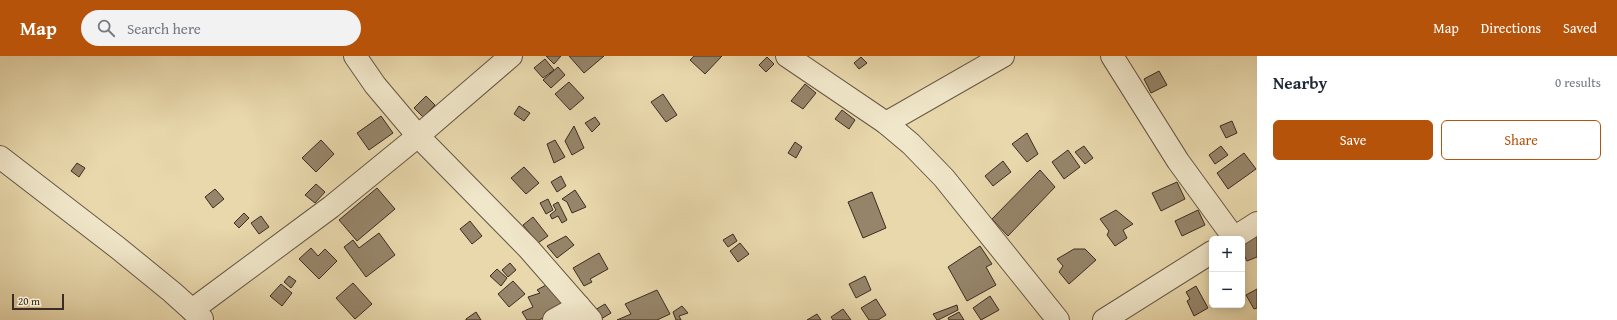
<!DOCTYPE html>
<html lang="en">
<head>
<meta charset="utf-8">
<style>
	body { margin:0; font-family:"Gentium Book Plus",serif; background:#f2f2f3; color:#1f2937 }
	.controls { position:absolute; right:12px; bottom:12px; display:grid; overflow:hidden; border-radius:6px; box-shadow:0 2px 10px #0003 }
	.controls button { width:36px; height:36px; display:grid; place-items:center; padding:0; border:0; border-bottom:1px solid #e0e1e3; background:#fff; color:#1f2937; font:20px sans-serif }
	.scale { position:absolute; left:12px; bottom:10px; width:52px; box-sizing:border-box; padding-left:4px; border:2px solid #3d2c23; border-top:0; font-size:11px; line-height:14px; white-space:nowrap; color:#3d2c23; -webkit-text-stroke:3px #f0e6c9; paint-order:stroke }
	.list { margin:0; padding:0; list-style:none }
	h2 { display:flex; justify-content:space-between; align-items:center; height:52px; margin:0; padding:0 16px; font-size:17px }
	h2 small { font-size:13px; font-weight:400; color:#747a83 }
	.actions { display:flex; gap:8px; padding:12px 16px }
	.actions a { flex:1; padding:9px 0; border:1px solid #b45309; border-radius:6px; text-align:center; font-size:14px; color:#b45309 }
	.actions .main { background:#b45309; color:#fff }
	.icon { flex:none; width:22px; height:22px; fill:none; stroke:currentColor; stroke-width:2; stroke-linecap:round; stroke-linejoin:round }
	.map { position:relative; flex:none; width:1257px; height:264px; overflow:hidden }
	header { display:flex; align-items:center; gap:24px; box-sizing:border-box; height:56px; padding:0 20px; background:#b45309; color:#fff }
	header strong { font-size:19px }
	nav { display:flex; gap:22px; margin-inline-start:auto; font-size:14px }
	.search { width:280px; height:36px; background:#f2f2f3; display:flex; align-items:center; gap:10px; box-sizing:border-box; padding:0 14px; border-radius:22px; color:#747a83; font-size:15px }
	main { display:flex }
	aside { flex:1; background:#fff }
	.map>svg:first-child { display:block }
</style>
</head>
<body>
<header>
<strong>Map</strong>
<div class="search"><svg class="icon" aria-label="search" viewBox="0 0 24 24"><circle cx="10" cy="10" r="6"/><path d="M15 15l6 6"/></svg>Search here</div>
<nav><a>Map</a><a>Directions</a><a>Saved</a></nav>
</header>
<main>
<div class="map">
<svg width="1257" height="264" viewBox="0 0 1257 264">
	<rect width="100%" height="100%" fill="#e8d8ac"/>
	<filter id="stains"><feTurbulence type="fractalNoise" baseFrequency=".005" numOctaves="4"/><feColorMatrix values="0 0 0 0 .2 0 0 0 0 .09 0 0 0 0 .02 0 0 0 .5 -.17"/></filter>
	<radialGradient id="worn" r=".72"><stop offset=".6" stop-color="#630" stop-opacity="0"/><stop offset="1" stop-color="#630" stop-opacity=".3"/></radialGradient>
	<!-- building -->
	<g fill="#96856a" stroke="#3d2c23">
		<path d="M 546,0 L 561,0 L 554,8 Z"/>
		<path d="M 569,0 L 604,0 L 584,17 Z"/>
		<path d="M 694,0 L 722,0 L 705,18 L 690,4 Z"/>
		<path d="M 767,1 L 774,8 L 766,16 L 759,9 Z"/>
		<path d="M 861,1 L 867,7 L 859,13 L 854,7 Z"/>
		<path d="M 545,3 L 554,14 L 543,22 L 534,12 Z"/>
		<path d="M 558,11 L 565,19 L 551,32 L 543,24 Z"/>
		<path d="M 1159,15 L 1167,29 L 1151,37 L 1144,23 Z"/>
		<path d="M 569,26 L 584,42 L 570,54 L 555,38 Z"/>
		<path d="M 805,28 L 816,37 L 803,53 L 791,45 Z"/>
		<path d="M 663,38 L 677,59 L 666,66 L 651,46 Z"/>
		<path d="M 426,40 L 435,49 L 423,61 L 414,52 Z"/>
		<path d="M 519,50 L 530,57 L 524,65 L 514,58 Z"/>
		<path d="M 842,54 L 855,64 L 849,73 L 835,63 Z"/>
		<path d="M 381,60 L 393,77 L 369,94 L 357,77 Z"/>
		<path d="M 595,61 L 600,68 L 592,76 L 585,67 Z"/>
		<path d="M 1232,65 L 1237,77 L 1226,82 L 1220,70 Z"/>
		<path d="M 574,70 L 584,92 L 572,99 L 565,85 Z"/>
		<path d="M 1027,77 L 1038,98 L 1027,106 L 1012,88 Z"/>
		<path d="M 321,84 L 334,98 L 316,116 L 302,102 Z"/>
		<path d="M 555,84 L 565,101 L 554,107 L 547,88 Z"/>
		<path d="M 795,86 L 802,91 L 796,102 L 788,97 Z"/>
		<path d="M 1084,90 L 1093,102 L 1085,108 L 1075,96 Z"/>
		<path d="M 1221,90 L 1228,99 L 1215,108 L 1209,99 Z"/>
		<path d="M 1068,94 L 1080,111 L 1064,123 L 1052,106 Z"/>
		<path d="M 1244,97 L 1256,113 L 1228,133 L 1217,117 Z"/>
		<path d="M 1003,105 L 1011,116 L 993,130 L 985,120 Z"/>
		<path d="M 77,107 L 85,112 L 79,121 L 71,115 Z"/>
		<path d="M 524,111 L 539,127 L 526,138 L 511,122 Z"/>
		<path d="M 1040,114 L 1055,131 L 1008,180 L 992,163 Z"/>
		<path d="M 561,120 L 566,130 L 557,136 L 551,126 Z"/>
		<path d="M 1177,126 L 1185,143 L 1161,155 L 1152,137 Z"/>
		<path d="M 316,128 L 325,136 L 315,147 L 305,139 Z"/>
		<path d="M 377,132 L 395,153 L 357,185 L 339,164 Z"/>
		<path d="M 215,133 L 224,143 L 213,152 L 205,141 Z"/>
		<path d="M 575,134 L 586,151 L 572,157 L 567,146 L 562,143 Z"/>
		<path d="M 872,136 L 886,172 L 863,182 L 848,146 Z"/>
		<path d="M 548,143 L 553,154 L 546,158 L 540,147 Z"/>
		<path d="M 558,146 L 567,164 L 562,167 L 558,160 L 552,163 L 550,159 L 556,154 L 553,149 Z"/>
		<path d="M 1116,154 L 1133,168 L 1123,174 L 1127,182 L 1115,190 L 1107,179 L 1109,175 L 1100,163 Z"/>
		<path d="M 1198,154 L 1205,169 L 1182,180 L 1175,165 Z"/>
		<path d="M 244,157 L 249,162 L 239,172 L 234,167 Z"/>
		<path d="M 261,160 L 269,171 L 259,178 L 251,167 Z"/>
		<path d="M 533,161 L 548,180 L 538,187 L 523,169 Z"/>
		<path d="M 470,165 L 482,180 L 472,188 L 460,173 Z"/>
		<path d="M 379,177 L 395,199 L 366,221 L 344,191 L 353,184 L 359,192 Z"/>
		<path d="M 733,178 L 737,185 L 728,191 L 723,184 Z"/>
		<path d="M 566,180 L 574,189 L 557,202 L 547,190 Z"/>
		<path d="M 1257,180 L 1257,201 L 1247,205 L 1242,195 L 1242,187 Z"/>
		<path d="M 740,187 L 749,198 L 738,206 L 730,195 Z"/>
		<path d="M 980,190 L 992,208 L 986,211 L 996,229 L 967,245 L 948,211 Z"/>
		<path d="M 311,192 L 318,200 L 325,193 L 337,205 L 319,223 L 299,203 Z"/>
		<path d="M 1074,193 L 1085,193 L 1096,204 L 1069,228 L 1059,216 L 1063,210 L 1057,203 Z"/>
		<path d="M 599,197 L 608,213 L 590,223 L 592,226 L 584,230 L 573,212 Z"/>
		<path d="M 510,207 L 516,214 L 508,221 L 502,214 Z"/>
		<path d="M 497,213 L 507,222 L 501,230 L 490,220 Z"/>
		<path d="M 289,220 L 296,225 L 291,232 L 284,226 Z"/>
		<path d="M 865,220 L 871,234 L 856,242 L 849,228 Z"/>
		<path d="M 513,225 L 525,238 L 509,251 L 498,238 Z"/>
		<path d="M 353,227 L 372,248 L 355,263 L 336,242 Z"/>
		<path d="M 281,228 L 292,237 L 282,250 L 270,240 Z"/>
		<path d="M 546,229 L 548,232 L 554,229 L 566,250 L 539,264 L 527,264 L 522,256 L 533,251 L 528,241 L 540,237 L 537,234 Z"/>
		<path d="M 1196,230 L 1208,252 L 1194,260 L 1187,245 L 1190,243 L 1186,236 Z"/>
		<path d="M 1257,233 L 1257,252 L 1254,253 L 1246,239 Z"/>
		<path d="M 657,234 L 670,258 L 657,264 L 617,264 L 631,258 L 625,248 Z"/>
		<path d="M 990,240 L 999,254 L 981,264 L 973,252 Z"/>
		<path d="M 876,243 L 886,259 L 878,264 L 869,264 L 861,252 Z"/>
		<path d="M 605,248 L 611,257 L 601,263 L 595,254 Z"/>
		<path d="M 957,249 L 958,254 L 938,264 L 937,264 L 933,258 Z"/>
		<path d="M 682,250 L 688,257 L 679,260 L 681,264 L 676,264 L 673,256 Z"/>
		<path d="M 843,253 L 851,264 L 833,264 L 831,261 Z"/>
		<path d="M 476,256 L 481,264 L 466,264 L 466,263 Z"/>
		<path d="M 959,256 L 964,264 L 949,264 L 948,262 Z"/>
		<path d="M 817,258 L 821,264 L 807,264 Z"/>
	</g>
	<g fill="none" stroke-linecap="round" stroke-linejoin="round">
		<!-- minor casing -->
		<g stroke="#685745" stroke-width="24">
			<g id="minor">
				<path d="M 355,0 L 375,29 L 418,80 L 529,193 L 591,264"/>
				<path d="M 787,0 L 886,67 L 911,88 L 944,122 L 1058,264"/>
				<path d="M 1112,0 L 1178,105 L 1234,182"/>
				<path d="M 886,67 L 1003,0"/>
				<path d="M 0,101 L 118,192 L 172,236 L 202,263"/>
				<path d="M 1232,183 L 1257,167"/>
				<path d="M 192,254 L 331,151 L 418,80 L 511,0"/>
				<path d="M 554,264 L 579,250"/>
				<path d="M 1104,264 L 1212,196"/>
			</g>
		</g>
		<!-- minor -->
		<use href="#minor" stroke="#f0e6c9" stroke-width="22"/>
	</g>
	<rect width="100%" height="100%" filter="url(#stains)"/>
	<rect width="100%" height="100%" fill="url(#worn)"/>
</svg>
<div class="controls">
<button>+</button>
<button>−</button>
</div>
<div class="scale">20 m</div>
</div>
<aside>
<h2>Nearby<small>0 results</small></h2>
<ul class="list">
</ul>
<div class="actions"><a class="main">Save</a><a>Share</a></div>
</aside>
</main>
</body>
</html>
